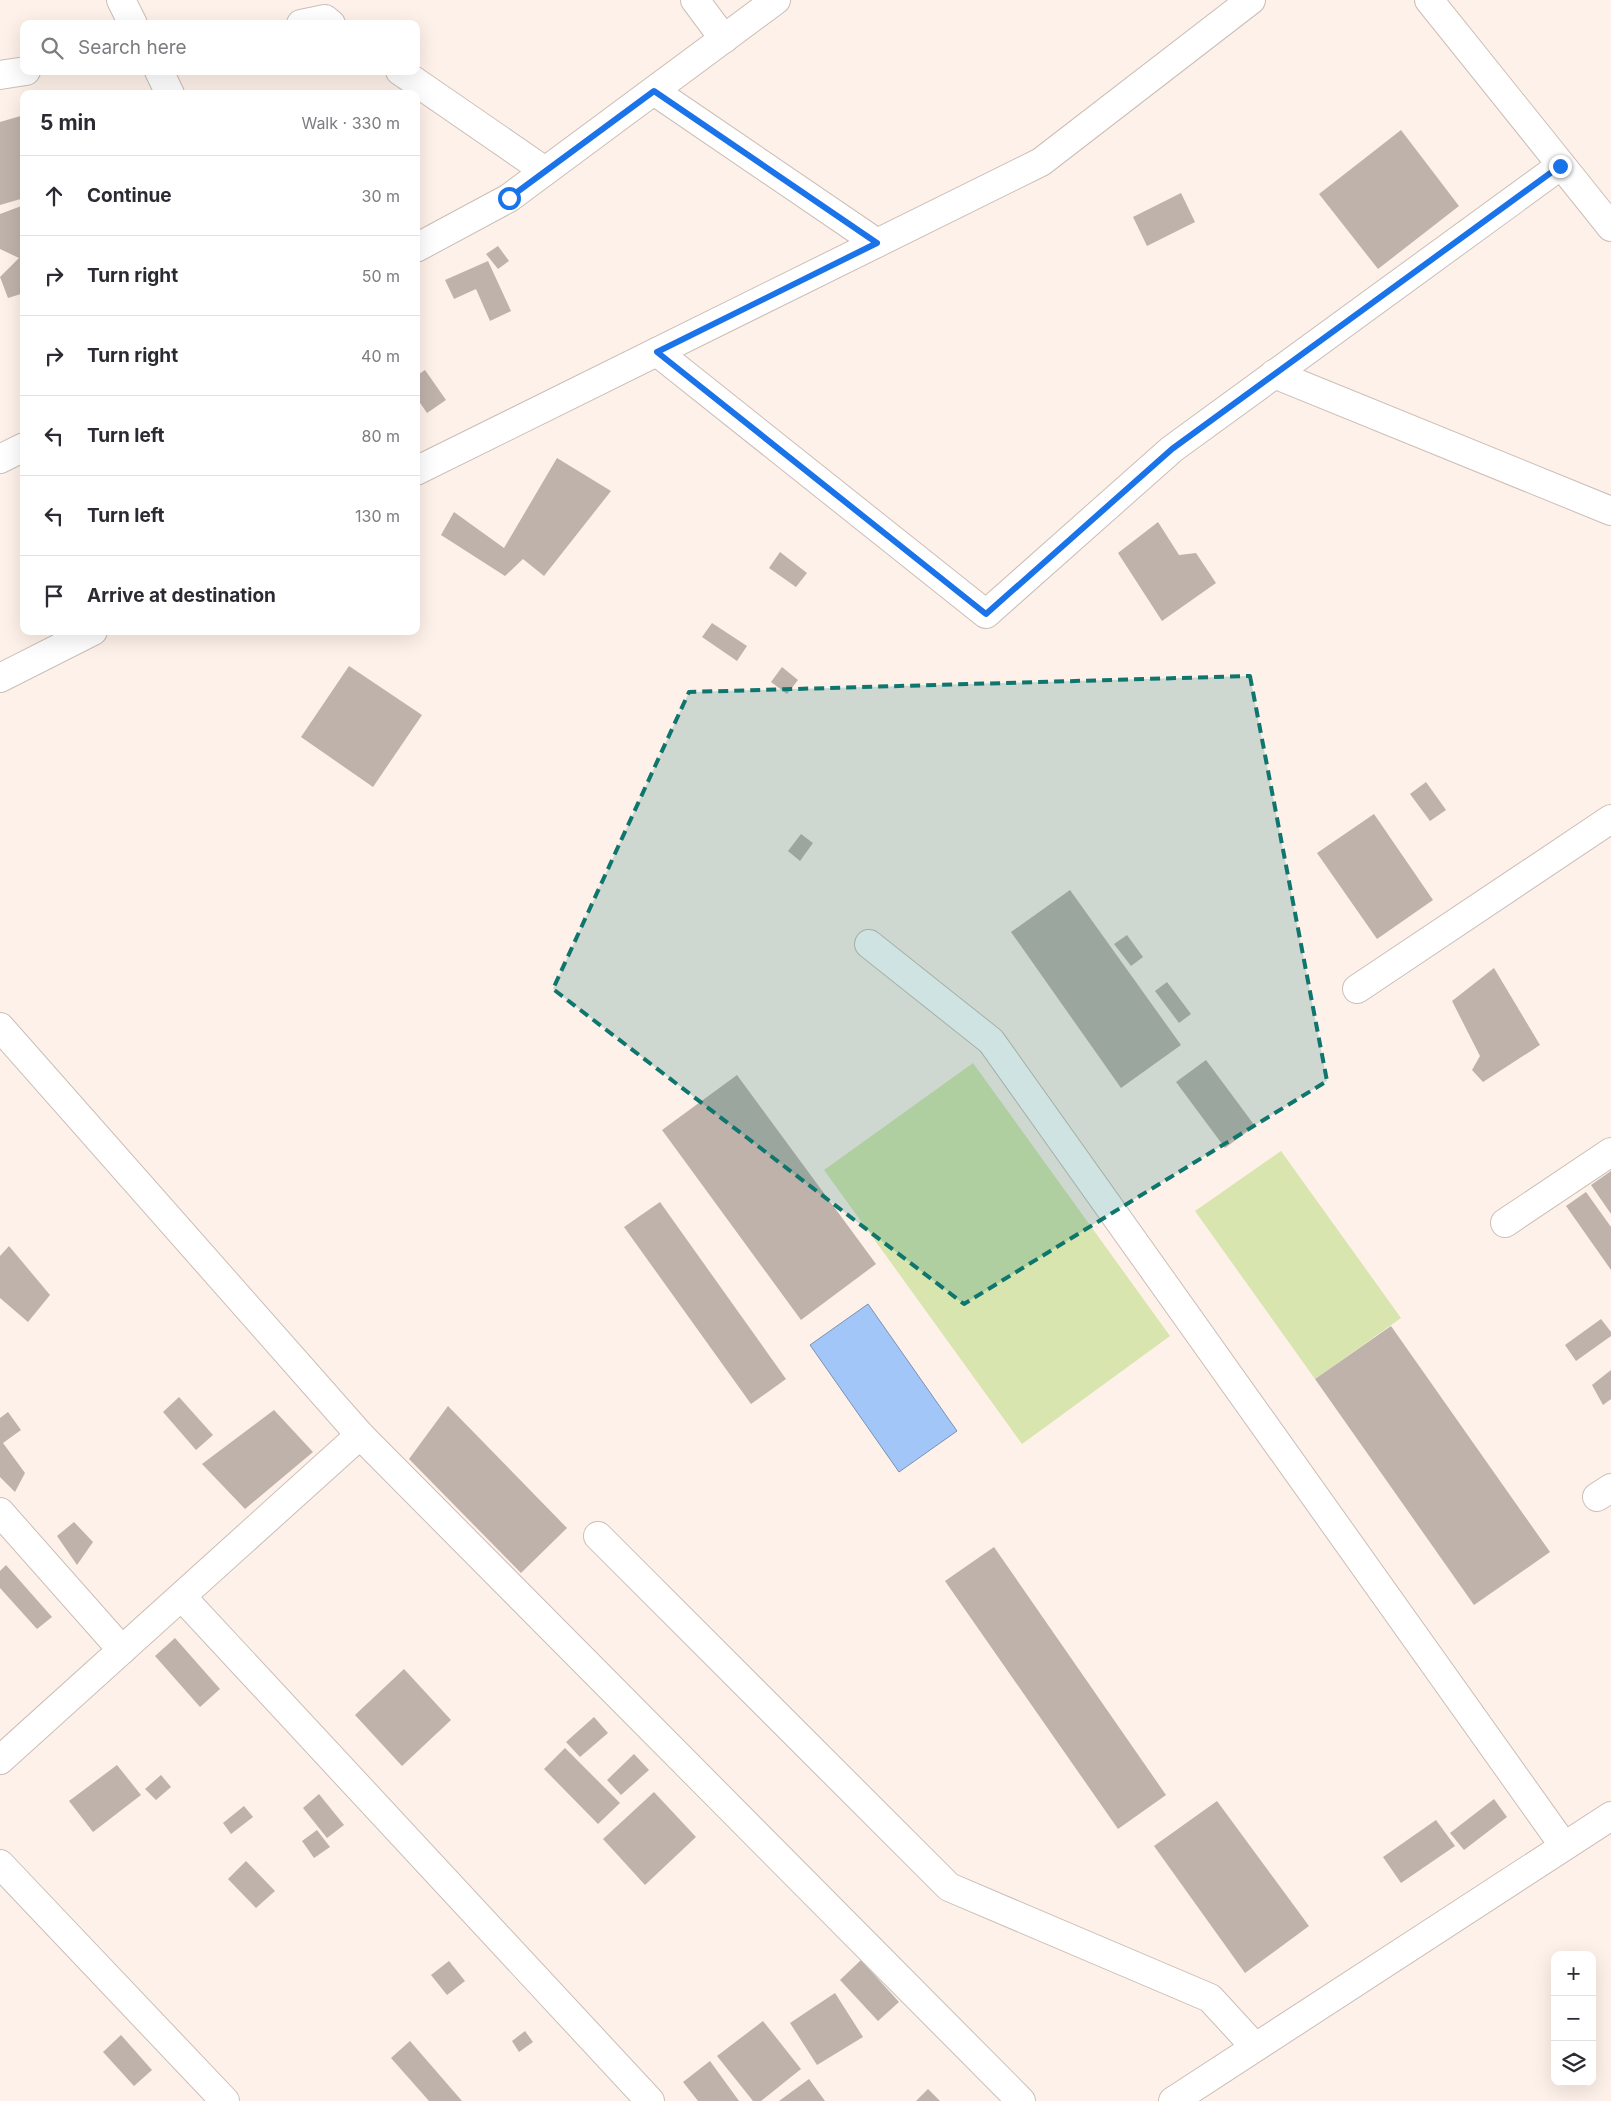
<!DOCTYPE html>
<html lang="en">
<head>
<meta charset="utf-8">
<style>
	body { margin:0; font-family:Inter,sans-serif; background:#f2f2f3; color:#2b2b33 }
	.controls { position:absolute; right:15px; bottom:15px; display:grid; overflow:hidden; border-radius:10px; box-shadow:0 5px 20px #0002 }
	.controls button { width:45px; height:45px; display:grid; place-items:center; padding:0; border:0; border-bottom:1px solid #e1e1e2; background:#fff; color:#2b2b33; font:25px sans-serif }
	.stop { position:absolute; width:15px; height:15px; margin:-11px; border:4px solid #1a73e8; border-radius:50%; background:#fff }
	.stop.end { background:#1a73e8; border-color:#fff; box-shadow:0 1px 5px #0008 }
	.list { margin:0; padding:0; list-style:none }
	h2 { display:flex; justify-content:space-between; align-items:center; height:65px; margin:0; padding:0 20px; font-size:21px }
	h2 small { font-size:16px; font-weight:400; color:#7c7c81 }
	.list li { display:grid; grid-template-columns:32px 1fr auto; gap:15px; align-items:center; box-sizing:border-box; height:80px; padding:0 20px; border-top:1px solid #e1e1e2 }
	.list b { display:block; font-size:19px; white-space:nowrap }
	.list em { font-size:16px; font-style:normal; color:#7c7c81 }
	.icon { flex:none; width:28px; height:28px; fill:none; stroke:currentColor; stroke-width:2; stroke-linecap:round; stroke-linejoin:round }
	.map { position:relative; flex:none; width:1611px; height:2101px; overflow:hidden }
	.search { position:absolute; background:#fff; box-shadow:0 5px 20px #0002; left:20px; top:20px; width:400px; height:55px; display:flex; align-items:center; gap:12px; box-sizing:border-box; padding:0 18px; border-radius:10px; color:#7c7c81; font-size:19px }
	.panel { position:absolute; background:#fff; box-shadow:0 5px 20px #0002; left:20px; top:90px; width:400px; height:545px; border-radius:10px }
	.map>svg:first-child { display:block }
</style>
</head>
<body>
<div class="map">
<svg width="1611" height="2101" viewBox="0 0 1611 2101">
	<rect width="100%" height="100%" fill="#fef1e9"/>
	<!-- green -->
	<g fill="#d8e5ae">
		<path d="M 973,1063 L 1170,1336 L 1022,1444 L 824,1170 Z"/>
		<path d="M 1281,1151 L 1401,1318 L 1315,1379 L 1195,1211 Z"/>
	</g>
	<!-- water -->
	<path fill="#a1c6f7" stroke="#7a92b4" d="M 868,1304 L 957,1431 L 899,1472 L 810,1345 Z"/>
	<!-- building -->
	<g fill="#bfb2ab">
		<path d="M 24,115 L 24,198 L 0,205 L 0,122 Z"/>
		<path d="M 1401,130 L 1459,206 L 1378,269 L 1319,194 Z"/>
		<path d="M 1181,193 L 1195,222 L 1147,246 L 1133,217 Z"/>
		<path d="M 24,205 L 24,293 L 8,298 L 0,277 L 19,258 L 0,249 L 0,214 Z"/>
		<path d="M 498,246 L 509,261 L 498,269 L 486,254 Z"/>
		<path d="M 488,261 L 511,311 L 490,321 L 476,289 L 454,299 L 445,280 Z"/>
		<path d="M 425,370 L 446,400 L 427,413 L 416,397 L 416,376 Z"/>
		<path d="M 557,458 L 611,491 L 544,576 L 523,559 L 505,576 L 441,535 L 454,512 L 504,548 Z"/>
		<path d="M 1158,522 L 1179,555 L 1196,553 L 1216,583 L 1162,621 L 1118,553 Z"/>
		<path d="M 780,552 L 807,573 L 796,587 L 769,568 Z"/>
		<path d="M 712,623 L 747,646 L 737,661 L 702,637 Z"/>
		<path d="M 349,666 L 422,715 L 373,787 L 301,737 Z"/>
		<path d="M 782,667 L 798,680 L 787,694 L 771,682 Z"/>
		<path d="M 1426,782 L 1446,810 L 1430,821 L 1410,794 Z"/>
		<path d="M 1374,814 L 1433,900 L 1377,939 L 1317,853 Z"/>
		<path d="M 801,834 L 813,843 L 800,861 L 788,851 Z"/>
		<path d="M 1070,890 L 1181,1045 L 1121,1088 L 1011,932 Z"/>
		<path d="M 1127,935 L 1143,957 L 1131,966 L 1114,944 Z"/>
		<path d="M 1494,968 L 1540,1045 L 1483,1082 L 1472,1070 L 1480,1056 L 1452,1001 Z"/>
		<path d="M 1167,982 L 1191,1014 L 1179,1023 L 1155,991 Z"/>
		<path d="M 1206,1060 L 1255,1126 L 1225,1148 L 1176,1082 Z"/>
		<path d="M 737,1075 L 876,1264 L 801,1320 L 662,1130 Z"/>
		<path d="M 1611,1171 L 1611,1214 L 1591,1185 Z"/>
		<path d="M 1586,1192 L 1611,1227 L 1611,1270 L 1566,1206 Z"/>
		<path d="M 660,1202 L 786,1379 L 751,1404 L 624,1227 Z"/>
		<path d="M 9,1246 L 50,1295 L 28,1322 L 0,1298 L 0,1256 Z"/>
		<path d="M 1601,1319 L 1611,1332 L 1611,1336 L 1576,1361 L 1565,1345 Z"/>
		<path d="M 1391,1326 L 1550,1552 L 1474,1605 L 1315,1379 Z"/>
		<path d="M 1611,1370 L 1611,1399 L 1603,1405 L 1592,1385 Z"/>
		<path d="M 179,1397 L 213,1435 L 196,1450 L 163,1412 Z"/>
		<path d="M 448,1406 L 567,1528 L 521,1573 L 409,1459 Z"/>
		<path d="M 274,1410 L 313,1452 L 245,1509 L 202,1464 Z"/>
		<path d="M 8,1412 L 21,1430 L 3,1443 L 25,1473 L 15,1492 L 0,1477 L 0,1418 Z"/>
		<path d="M 74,1522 L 93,1542 L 77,1565 L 57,1536 Z"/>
		<path d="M 994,1547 L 1166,1795 L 1118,1829 L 945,1581 Z"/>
		<path d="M 6,1565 L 52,1617 L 37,1629 L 0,1588 L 0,1571 Z"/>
		<path d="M 175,1638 L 220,1689 L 200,1707 L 155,1656 Z"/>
		<path d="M 404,1669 L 451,1720 L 402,1766 L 355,1715 Z"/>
		<path d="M 594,1717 L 608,1733 L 580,1757 L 566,1742 Z"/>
		<path d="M 565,1748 L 620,1803 L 598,1824 L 544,1769 Z"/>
		<path d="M 634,1754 L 649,1770 L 621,1795 L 607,1780 Z"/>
		<path d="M 117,1765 L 141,1795 L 93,1832 L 69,1801 Z"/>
		<path d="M 161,1775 L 171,1787 L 156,1800 L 145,1789 Z"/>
		<path d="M 654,1792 L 696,1837 L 645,1885 L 603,1839 Z"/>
		<path d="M 319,1794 L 344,1825 L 327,1838 L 303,1808 Z"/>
		<path d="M 1494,1799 L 1507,1817 L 1464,1850 L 1450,1833 Z"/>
		<path d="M 1217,1801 L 1309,1926 L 1245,1973 L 1154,1846 Z"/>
		<path d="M 244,1806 L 253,1817 L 231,1834 L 223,1823 Z"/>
		<path d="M 1436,1820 L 1455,1846 L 1401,1883 L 1383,1857 Z"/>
		<path d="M 317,1830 L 330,1847 L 314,1858 L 302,1841 Z"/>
		<path d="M 246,1861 L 275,1891 L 256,1908 L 228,1879 Z"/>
		<path d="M 861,1960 L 899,2002 L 878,2021 L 840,1980 Z"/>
		<path d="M 449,1961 L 465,1981 L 447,1995 L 431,1975 Z"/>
		<path d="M 835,1993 L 863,2037 L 817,2065 L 790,2023 Z"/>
		<path d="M 763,2021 L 801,2069 L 761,2101 L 753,2101 L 717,2056 Z"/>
		<path d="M 525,2031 L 533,2042 L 519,2052 L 512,2041 Z"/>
		<path d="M 121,2035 L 152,2070 L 134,2086 L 103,2052 Z"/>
		<path d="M 410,2041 L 462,2101 L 429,2101 L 391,2058 Z"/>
		<path d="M 710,2061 L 739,2101 L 698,2101 L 683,2082 Z"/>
		<path d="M 809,2079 L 825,2101 L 779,2101 Z"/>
		<path d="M 928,2089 L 940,2101 L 916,2101 Z"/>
	</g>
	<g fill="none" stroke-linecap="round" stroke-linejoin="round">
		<!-- minor casing -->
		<g stroke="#cbbeb7" stroke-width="30">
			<g id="minor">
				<path d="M 121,0 L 133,24"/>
				<path d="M 695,0 L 724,39"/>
				<path d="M 1429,0 L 1611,227"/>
				<path d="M 301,24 L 325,19 L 331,24"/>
				<path d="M 159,71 L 170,94"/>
				<path d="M 400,71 L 545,171"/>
				<path d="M 0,75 L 26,71"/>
				<path d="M 654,91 L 877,243"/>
				<path d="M 416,248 L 509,198 L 776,0"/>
				<path d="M 657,352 L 986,614 L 1172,449 L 1560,166"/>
				<path d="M 1274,374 L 1611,511"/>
				<path d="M 0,459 L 24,447"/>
				<path d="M 416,471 L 1041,162 L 1251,0"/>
				<path d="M 0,678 L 93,631"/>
				<path d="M 869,944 L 991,1041 L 1564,1846"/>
				<path d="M 1357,989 L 1611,819"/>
				<path d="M 0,1027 L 360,1435 L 1021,2101"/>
				<path d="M 1505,1223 L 1611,1152"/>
				<path d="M 1597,1497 L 1611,1488"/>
				<path d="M 0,1512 L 122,1650"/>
				<path d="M 598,1536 L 949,1887 L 1210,1998 L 1255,2047"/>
				<path d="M 182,1597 L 650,2101"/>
				<path d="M 0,1760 L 360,1435"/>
				<path d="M 0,1864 L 225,2101"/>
				<path d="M 1173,2101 L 1611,1816"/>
			</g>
		</g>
		<!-- minor -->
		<use href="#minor" stroke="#fff" stroke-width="28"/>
	</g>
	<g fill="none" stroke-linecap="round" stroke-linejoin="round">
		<!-- route -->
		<path stroke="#1a73e8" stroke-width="6" d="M 509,198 L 654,91 L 877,243 L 657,352 L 986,614 L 1172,449 L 1560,166"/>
	</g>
	<!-- marked area -->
	<path fill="#0f766e" fill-opacity="0.2" stroke="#0f766e" stroke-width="4" stroke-dasharray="10 6" stroke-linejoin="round" d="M 1250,676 L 1327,1081 L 964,1304 L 553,989 L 689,692 Z"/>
</svg>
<div class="controls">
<button>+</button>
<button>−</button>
<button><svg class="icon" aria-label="layers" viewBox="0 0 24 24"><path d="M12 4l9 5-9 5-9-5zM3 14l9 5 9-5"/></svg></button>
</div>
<div class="stop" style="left:509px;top:198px"></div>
<div class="stop end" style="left:1560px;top:166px"></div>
<div class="search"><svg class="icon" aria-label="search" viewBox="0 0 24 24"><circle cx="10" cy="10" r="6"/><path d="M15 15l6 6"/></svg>Search here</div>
<section class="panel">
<h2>5 min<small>Walk · 330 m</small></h2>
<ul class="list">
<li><svg class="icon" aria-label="ahead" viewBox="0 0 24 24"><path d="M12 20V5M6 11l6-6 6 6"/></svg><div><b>Continue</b></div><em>30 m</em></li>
<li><svg class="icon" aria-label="right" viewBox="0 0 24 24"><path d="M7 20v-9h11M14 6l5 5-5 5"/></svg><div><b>Turn right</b></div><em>50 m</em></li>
<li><svg class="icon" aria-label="right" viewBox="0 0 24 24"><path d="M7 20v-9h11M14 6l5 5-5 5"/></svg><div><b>Turn right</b></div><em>40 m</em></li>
<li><svg class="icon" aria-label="left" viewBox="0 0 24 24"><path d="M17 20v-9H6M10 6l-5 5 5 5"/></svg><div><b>Turn left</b></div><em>80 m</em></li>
<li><svg class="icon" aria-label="left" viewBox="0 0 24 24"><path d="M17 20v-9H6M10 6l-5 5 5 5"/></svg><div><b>Turn left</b></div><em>130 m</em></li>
<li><svg class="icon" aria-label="arrive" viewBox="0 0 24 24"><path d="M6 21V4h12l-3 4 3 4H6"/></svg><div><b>Arrive at destination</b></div></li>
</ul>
</section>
</div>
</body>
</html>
